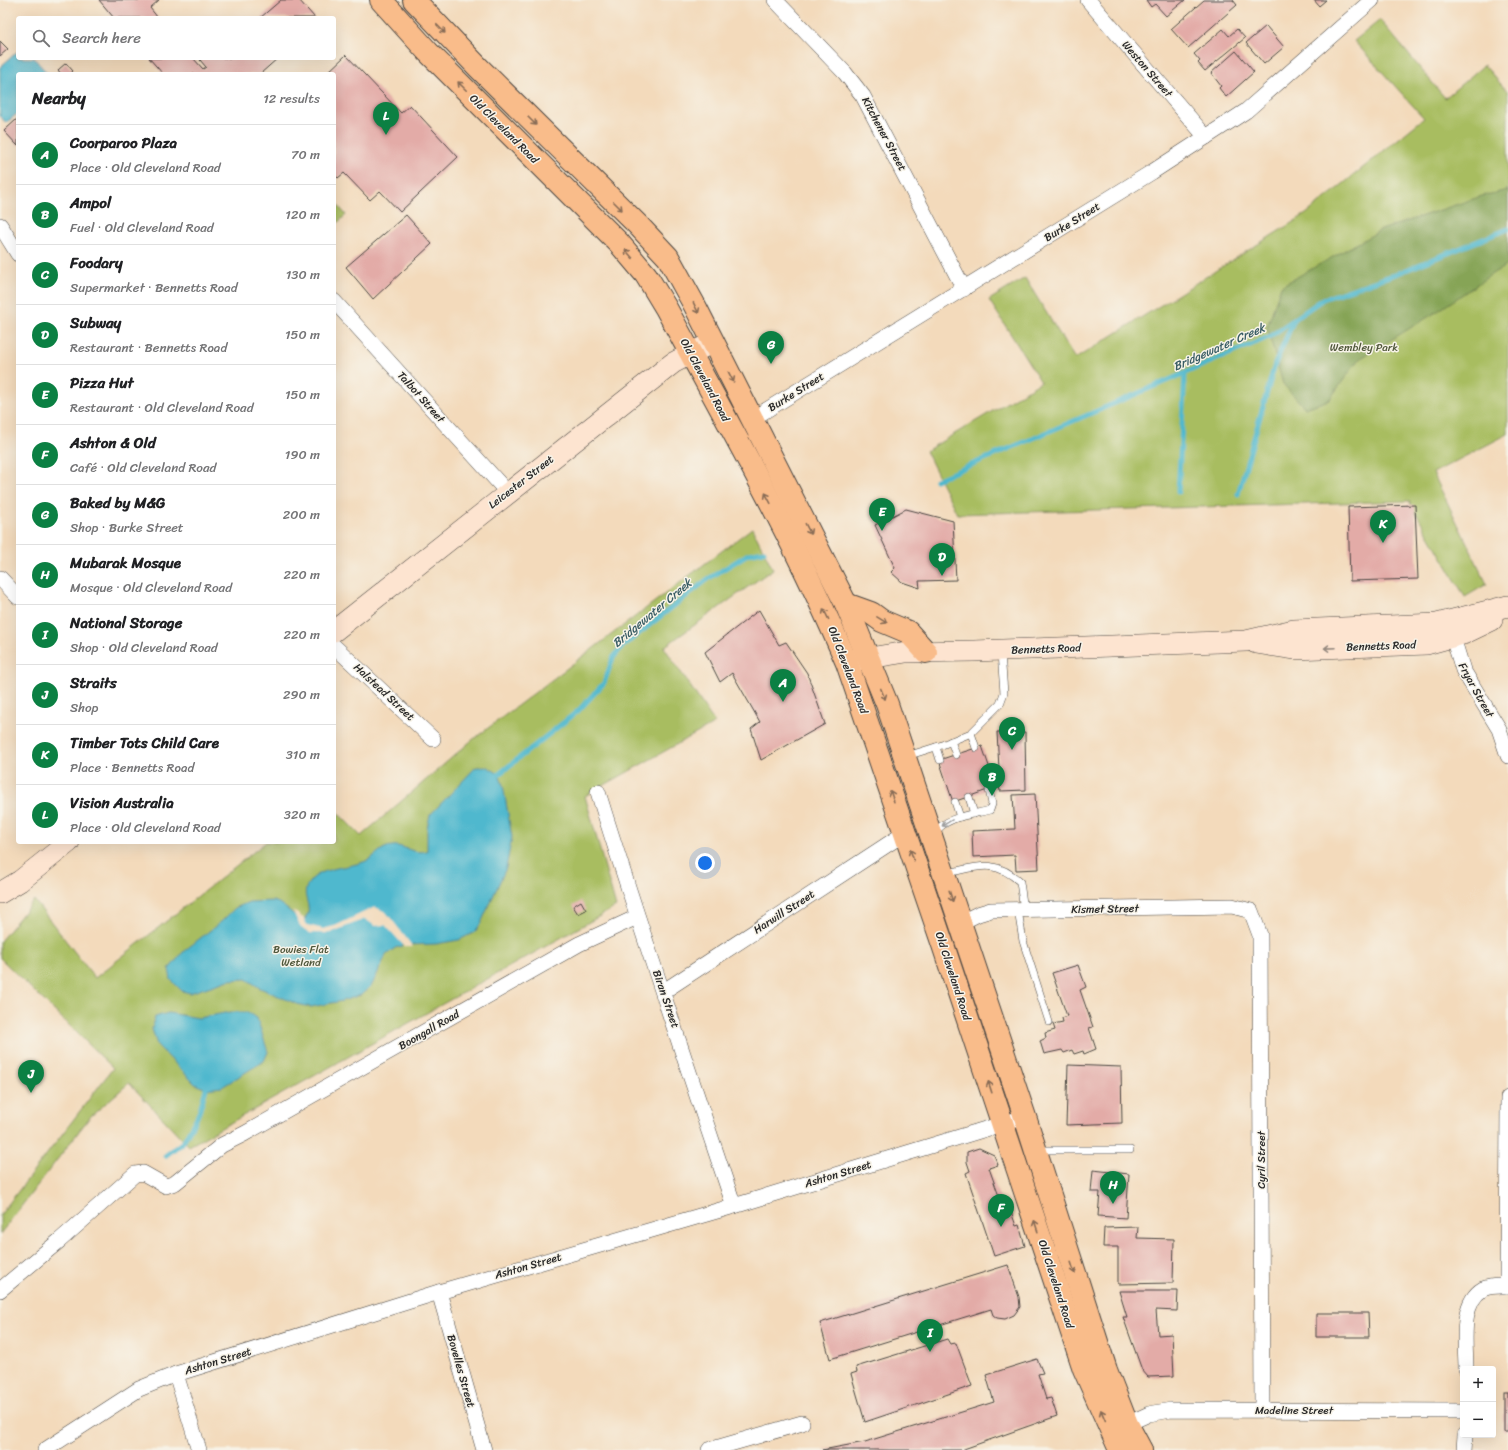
<!DOCTYPE html>
<html lang="en">
<head>
<meta charset="utf-8">
<style>
	body { margin:0; font-family:Sriracha,sans-serif; background:#f2f2f2; color:#202124 }
	.controls { position:absolute; right:12px; bottom:12px; display:grid; overflow:hidden; border-radius:4px; box-shadow:0 4px 16px #0002 }
	.controls button { width:36px; height:36px; display:grid; place-items:center; padding:0; border:0; border-bottom:1px solid #e0e0e0; background:#fff; color:#202124; font:20px sans-serif }
	.you { position:absolute; left:705px; top:863px; width:14px; height:14px; margin:-10px; border:3px solid #fff; border-radius:50%; background:#1a73e8; box-shadow:0 0 0 6px #1a73e833 }
	.badge { display:grid; place-items:center; width:26px; height:26px; border-radius:50%; background:#0b8043; color:#fff; font-size:13px; font-weight:700 }
	.pin { position:absolute; translate:-50% -33px; filter:drop-shadow(0 1px 2px #0008) }
	.pin::after { content:''; position:absolute; top:21px; width:14px; height:12px; background:inherit; clip-path:polygon(0 0,100% 0,50% 100%) }
	.list { margin:0; padding:0; list-style:none }
	h2 { display:flex; justify-content:space-between; align-items:center; height:52px; margin:0; padding:0 16px; font-size:17px }
	h2 small { font-size:13px; font-weight:400; color:#757577 }
	.list li { display:grid; grid-template-columns:26px 1fr auto; gap:12px; align-items:center; box-sizing:border-box; height:60px; padding:0 16px; border-top:1px solid #e0e0e0 }
	.list b { display:block; font-size:15px; white-space:nowrap }
	.list p { margin:0; font-size:13px; white-space:nowrap; color:#757577 }
	.list em { font-size:13px; font-style:normal; color:#757577 }
	.icon { flex:none; width:22px; height:22px; fill:none; stroke:currentColor; stroke-width:2; stroke-linecap:round; stroke-linejoin:round }
	.map { position:relative; flex:none; width:1508px; height:1450px; overflow:hidden }
	.search { position:absolute; background:#fff; box-shadow:0 4px 16px #0002; left:16px; top:16px; width:320px; height:44px; display:flex; align-items:center; gap:10px; box-sizing:border-box; padding:0 14px; border-radius:4px; color:#757577; font-size:15px }
	.panel { position:absolute; background:#fff; box-shadow:0 4px 16px #0002; left:16px; top:72px; width:320px; height:772px; border-radius:4px }
	.map>svg:first-child { display:block }
</style>
</head>
<body>
<div class="map">
<svg width="1508" height="1450" viewBox="0 0 1508 1450">
	<rect width="100%" height="100%" fill="#f7f3e8"/>
	<filter id="ink" filterUnits="userSpaceOnUse"><feTurbulence type="fractalNoise" baseFrequency=".025" numOctaves="2"/><feDisplacementMap in="SourceGraphic" scale="8" xChannelSelector="R" yChannelSelector="G"/><feConvolveMatrix kernelMatrix="1 2 1 2 8 2 1 2 1" color-interpolation-filters="sRGB"/></filter>
	<filter id="wash" filterUnits="userSpaceOnUse"><feTurbulence type="fractalNoise" baseFrequency=".012" numOctaves="4" result="noise"/><feDisplacementMap in="SourceGraphic" scale="16" xChannelSelector="R" yChannelSelector="G"/><feGaussianBlur stdDeviation="0.9" result="paint"/><feColorMatrix in="noise" values="0 0 0 0 0 0 0 0 0 0 0 0 0 0 0 0 0 1.4 0 .05"/><feComposite in="paint" operator="in"/></filter>
	<g filter="url(#wash)">
		<rect width="100%" height="100%" fill="#f3dabb"/>
		<!-- green -->
		<g fill="#a8bd61" stroke="#6a7446">
			<path d="M 1380,20 L 1445,98 L 1484,65 L 1508,92 L 1508,434 L 1433,473 L 1487,584 L 1465,597 L 1409,501 L 957,514 L 926,451 L 1041,382 L 989,300 L 1025,278 L 1075,359 L 1306,214 L 1424,118 L 1354,41 Z"/>
			<path d="M 334,201 L 346,215 L 334,226 Z"/>
			<path d="M 752,528 L 773,569 L 664,647 L 715,723 L 585,796 L 616,907 L 189,1146 L 129,1083 L 90,1117 L 0,1234 L 0,1215 L 113,1068 L 0,958 L 0,941 L 34,900 L 95,978 L 266,842 L 334,842 L 334,809 L 361,836 L 471,741 Z"/>
		</g>
		<!-- forest -->
		<path fill="#86a457" stroke="#586841" d="M 1508,190 L 1508,265 L 1495,272 L 1438,311 L 1358,360 L 1329,400 L 1305,408 L 1283,384 L 1267,327 L 1281,286 L 1381,230 L 1482,196 Z"/>
		<!-- water -->
		<g fill="#50b8ce" stroke="#3e727c">
			<path d="M 18,51 L 18,58 L 34,58 L 48,74 L 18,74 L 18,113 L 6,123 L 0,116 L 0,67 Z"/>
			<path d="M 476,767 L 488,767 L 499,774 L 503,785 L 512,837 L 506,868 L 481,923 L 475,932 L 459,940 L 436,944 L 406,945 L 395,948 L 386,955 L 372,985 L 361,995 L 342,1001 L 311,1007 L 297,1004 L 260,988 L 246,979 L 229,980 L 190,993 L 182,991 L 171,980 L 169,969 L 184,951 L 222,921 L 235,908 L 249,902 L 273,901 L 279,903 L 303,921 C 305,919 307,915 308,913 C 310,903 302,896 307,886 C 317,865 351,869 368,860 C 377,855 381,847 392,846 C 403,844 413,855 427,851 L 427,828 L 430,815 Z"/>
			<path d="M 230,1012 L 248,1012 L 257,1018 L 268,1052 L 264,1061 L 222,1087 L 206,1089 L 195,1084 L 157,1045 L 152,1029 L 155,1017 L 168,1013 L 199,1018 Z"/>
		</g>
		<!-- pier -->
		<path fill="#f3dabb" d="M 375,907 L 386,912 L 413,947 L 405,947 L 385,925 L 375,926 L 365,919 L 330,933 L 310,933 L 301,928 L 292,910 L 303,918 L 303,917 L 307,925 L 323,929 L 335,926 Z"/>
		<g fill="none" stroke-linecap="round" stroke-linejoin="round">
			<!-- stream -->
			<g stroke="#50b8ce" stroke-width="5">
				<path d="M 936,480 L 1269,337 L 1323,299 L 1396,274 L 1508,229"/>
				<path d="M 1178,492 L 1185,374"/>
				<path d="M 1238,494 L 1275,364 L 1293,322"/>
				<path d="M 499,774 L 578,711 L 604,683 L 613,658 L 623,646 L 708,579 L 748,554 L 764,551"/>
				<path d="M 165,1156 L 183,1142 L 198,1115 L 206,1089"/>
			</g>
		</g>
		<g id="blocks">
			<!-- building -->
			<g fill="#e3aba7">
				<path d="M 99,0 L 159,0 L 150,8 L 158,18 L 114,18 Z"/>
				<path d="M 281,0 L 299,0 L 315,18 L 260,18 Z"/>
				<path d="M 1146,0 L 1185,0 L 1166,16 L 1155,4 L 1151,7 Z"/>
				<path d="M 1204,0 L 1233,0 L 1237,5 L 1188,48 L 1171,29 Z"/>
				<path d="M 1314,0 L 1326,0 L 1319,6 Z"/>
				<path d="M 1266,26 L 1284,47 L 1264,64 L 1246,43 Z"/>
				<path d="M 1223,29 L 1229,36 L 1237,29 L 1245,38 L 1205,71 L 1198,63 L 1200,61 L 1194,54 Z"/>
				<path d="M 0,41 L 8,49 L 0,56 Z"/>
				<path d="M 1236,51 L 1254,72 L 1226,97 L 1219,88 L 1221,86 L 1211,73 Z"/>
				<path d="M 346,55 L 401,113 L 410,105 L 458,157 L 400,212 L 380,191 L 370,200 L 344,173 L 338,178 L 334,174 L 334,74 L 326,74 Z"/>
				<path d="M 149,58 L 193,58 L 203,69 L 206,67 L 200,60 L 203,58 L 278,58 L 260,74 L 163,74 Z"/>
				<path d="M 66,63 L 73,71 L 70,74 L 61,74 L 58,70 Z"/>
				<path d="M 18,118 L 18,146 L 4,131 Z"/>
				<path d="M 406,215 L 432,244 L 373,299 L 346,267 Z"/>
				<path d="M 1415,505 L 1418,579 L 1350,581 L 1348,507 Z"/>
				<path d="M 906,509 L 953,521 L 956,580 L 919,581 L 920,588 L 902,582 L 891,572 L 895,568 L 875,525 Z"/>
				<path d="M 759,610 L 779,645 L 786,642 L 807,673 L 825,724 L 761,760 L 751,729 L 760,722 L 732,673 L 720,682 L 705,652 Z"/>
				<path d="M 997,732 L 1025,732 L 1026,790 L 1000,791 L 999,786 L 953,802 L 939,760 L 982,746 L 990,769 L 999,769 Z"/>
				<path d="M 1035,794 L 1039,869 L 1016,870 L 1015,855 L 973,857 L 972,831 L 1015,829 L 1013,795 Z"/>
				<path d="M 581,901 L 586,910 L 578,914 L 573,906 Z"/>
				<path d="M 1078,965 L 1086,987 L 1080,990 L 1093,1027 L 1089,1028 L 1096,1049 L 1084,1054 L 1083,1051 L 1074,1054 L 1072,1050 L 1064,1053 L 1062,1050 L 1044,1054 L 1040,1041 L 1046,1038 L 1045,1033 L 1055,1030 L 1053,1024 L 1063,1022 L 1062,1018 L 1067,1016 L 1052,973 Z"/>
				<path d="M 1068,1065 L 1121,1067 L 1122,1123 L 1066,1125 Z"/>
				<path d="M 979,1148 L 994,1155 L 998,1165 L 989,1168 L 1000,1199 L 1002,1205 L 1008,1203 L 1016,1226 L 1019,1225 L 1025,1246 L 994,1256 L 966,1173 L 970,1171 L 967,1162 L 967,1152 Z"/>
				<path d="M 1093,1170 L 1129,1174 L 1126,1218 L 1098,1216 L 1100,1192 L 1091,1192 Z"/>
				<path d="M 1138,1227 L 1137,1238 L 1174,1239 L 1173,1283 L 1118,1284 L 1118,1247 L 1103,1247 L 1104,1228 Z"/>
				<path d="M 1008,1265 L 1019,1297 L 1020,1307 L 1014,1315 L 1005,1319 L 997,1318 L 993,1315 L 991,1309 L 830,1359 L 820,1323 Z"/>
				<path d="M 1119,1291 L 1178,1291 L 1177,1311 L 1156,1310 L 1158,1335 L 1172,1334 L 1174,1376 L 1148,1377 L 1142,1370 L 1123,1317 L 1127,1317 Z"/>
				<path d="M 1316,1313 L 1368,1313 L 1369,1337 L 1316,1337 Z"/>
				<path d="M 947,1339 L 950,1344 L 956,1343 L 972,1386 L 865,1422 L 851,1374 L 857,1372 L 856,1367 Z"/>
				<path d="M 1037,1359 L 1043,1373 L 1038,1374 L 1046,1399 L 1051,1398 L 1057,1416 L 961,1450 L 822,1450 L 865,1442 L 994,1402 L 986,1375 Z"/>
				<rect x="1504" y="1392" width="4" height="40"/>
			</g>
		</g>
	</g>
	<g filter="url(#ink)">
		<use href="#blocks" fill-opacity="0" stroke="#494541" stroke-width="1"/>
		<g fill="none" stroke-linecap="round" stroke-linejoin="round">
			<!-- lane casing -->
			<g stroke="#494541" stroke-width="8">
				<g id="lane">
					<path d="M 971,733 L 976,748"/>
					<path d="M 951,741 L 956,755"/>
					<path d="M 936,747 L 940,760"/>
					<path d="M 907,756 L 942,745 L 971,733 L 1000,704 L 1004,693 L 1001,653"/>
					<path d="M 969,797 L 974,814"/>
					<path d="M 955,802 L 960,817"/>
					<path d="M 934,834 C 946,816 971,815 990,810 L 992,804 L 989,790"/>
					<path d="M 947,873 C 978,867 994,858 1020,882 L 1024,910"/>
					<path d="M 1018,910 L 1023,941 L 1049,1022"/>
					<path d="M 1038,1150 L 1130,1150"/>
				</g>
			</g>
			<!-- street casing -->
			<g stroke="#494541" stroke-width="16">
				<g id="street">
					<path d="M 775,0 L 845,73 L 863,96 L 964,289"/>
					<path d="M 1088,0 L 1206,137"/>
					<path d="M 0,225 L 18,254"/>
					<path d="M 334,301 L 508,493"/>
					<path d="M 752,419 L 1152,172 L 1246,111 L 1372,0"/>
					<path d="M 0,578 L 18,597"/>
					<path d="M 1450,628 L 1463,670 L 1499,729 L 1508,756"/>
					<path d="M 334,646 L 433,739"/>
					<path d="M 598,792 C 641,931 688,1069 734,1206"/>
					<path d="M 960,923 L 978,914 L 991,910 L 1232,906 L 1251,911 L 1260,935 L 1262,1410"/>
					<path d="M 664,991 L 905,833"/>
					<path d="M 1507,1286 L 1508,1098"/>
					<path d="M 0,1290 L 59,1241 L 135,1174 L 143,1173 L 166,1186 L 175,1183 L 222,1145 L 244,1134 L 579,944 L 637,917"/>
					<path d="M 439,1292 L 484,1450"/>
					<path d="M 1466,1369 C 1466,1345 1459,1303 1483,1289 C 1491,1285 1500,1286 1508,1286"/>
					<path d="M 176,1374 L 199,1450"/>
					<path d="M 1127,1424 L 1149,1414 L 1171,1410 L 1463,1411"/>
					<path d="M 45,1450 L 139,1389 L 176,1374 L 439,1292 L 734,1206 L 1025,1117"/>
					<path d="M 709,1450 L 802,1423"/>
					<path d="M 1464,1450 L 1465,1435"/>
				</g>
			</g>
			<!-- secondary casing -->
			<g stroke="#494541" stroke-width="22">
				<g id="secondary">
					<path d="M 334,631 L 673,363 L 713,342"/>
					<path d="M 1256,643 L 1294,649 L 1427,644 L 1463,634 L 1492,620"/>
					<path d="M 851,661 L 906,652 L 974,651 L 1246,641 L 1294,630 L 1437,624 L 1508,606"/>
					<path d="M 0,893 L 20,881 L 69,842"/>
				</g>
			</g>
			<!-- highway casing -->
			<g stroke="#494541" stroke-width="24">
				<g id="highway">
					<path d="M 381,0 L 428,52 L 619,243 L 646,275 L 666,308 C 729,425 795,540 847,663 L 943,945 L 1084,1369 L 1120,1450"/>
					<path d="M 414,0 L 478,67 L 638,225 L 668,257 L 695,306 L 846,604 L 887,704 L 1025,1117 L 1106,1370 L 1127,1424 L 1141,1450"/>
					<path d="M 846,604 L 871,613 L 882,621 L 908,632 L 926,652"/>
				</g>
			</g>
			<!-- lane -->
			<use href="#lane" stroke="#fff" stroke-width="7"/>
			<!-- street -->
			<use href="#street" stroke="#fff" stroke-width="15"/>
			<!-- secondary -->
			<use href="#secondary" stroke="#fde4d0" stroke-width="21"/>
			<!-- highway -->
			<use href="#highway" stroke="#f9bc8a" stroke-width="22"/>
		</g>
		<!-- one-way arrows -->
		<defs><path id="oneway-shaft" d="M-6 0H5M1.5-3L5.5 0L1.5 3" fill="none" stroke-width="1.6" stroke-linecap="round" stroke-linejoin="round"/></defs>
		<g stroke="#886c56">
			<use href="#oneway-shaft" transform="translate(441 29) rotate(46)"/>
			<use href="#oneway-shaft" transform="translate(462 86) rotate(-135)"/>
			<use href="#oneway-shaft" transform="translate(532 121) rotate(45)"/>
			<use href="#oneway-shaft" transform="translate(618 206) rotate(45)"/>
			<use href="#oneway-shaft" transform="translate(629 254) rotate(-132)"/>
			<use href="#oneway-shaft" transform="translate(696 308) rotate(64)"/>
			<use href="#oneway-shaft" transform="translate(731 377) rotate(63)"/>
			<use href="#oneway-shaft" transform="translate(768 498) rotate(-118)"/>
			<use href="#oneway-shaft" transform="translate(808 529) rotate(63)"/>
			<use href="#oneway-shaft" transform="translate(826 614) rotate(-116)"/>
			<use href="#oneway-shaft" transform="translate(882 620) rotate(31)"/>
			<use href="#oneway-shaft" transform="translate(883 694) rotate(68)"/>
			<use href="#oneway-shaft" transform="translate(892 796) rotate(-109)"/>
			<use href="#oneway-shaft" transform="translate(912 855) rotate(-109)"/>
			<use href="#oneway-shaft" transform="translate(951 896) rotate(72)"/>
			<use href="#oneway-shaft" transform="translate(990 1087) rotate(-108)"/>
			<use href="#oneway-shaft" transform="translate(1036 1226) rotate(-108)"/>
			<use href="#oneway-shaft" transform="translate(1073 1268) rotate(72)"/>
			<use href="#oneway-shaft" transform="translate(1103 1415) rotate(-113)"/>
		</g>
		<use stroke="#94887e" href="#oneway-shaft" transform="translate(1330 648) rotate(178)"/>
		<use stroke="#a0a0a0" href="#oneway-shaft" transform="translate(947 823) rotate(148)"/>
	</g>
	<g text-anchor="middle" dominant-baseline="central" stroke-width="3" stroke-linejoin="round" paint-order="stroke">
		<!-- street labels -->
		<g font-size="11" fill="#2b2b2b" stroke="#f7f3e8">
			<text transform="translate(1147 69) rotate(49)">Weston Street</text>
			<text transform="translate(504 129) rotate(45)">Old Cleveland Road</text>
			<text transform="translate(884 134) rotate(62)">Kitchener Street</text>
			<text transform="translate(1072 222) rotate(-32)">Burke Street</text>
			<text transform="translate(705 380) rotate(62)">Old Cleveland Road</text>
			<text transform="translate(796 392) rotate(-32)">Burke Street</text>
			<text transform="translate(421 397) rotate(48)">Talbot Street</text>
			<text transform="translate(521 482) rotate(-38)">Leicester Street</text>
			<text transform="translate(1381 646) rotate(-2)">Bennetts Road</text>
			<text transform="translate(1046 649) rotate(-2)">Bennetts Road</text>
			<text transform="translate(848 670) rotate(69)">Old Cleveland Road</text>
			<text transform="translate(1476 690) rotate(61)">Fryar Street</text>
			<text transform="translate(384 692) rotate(43)">Halstead Street</text>
			<text transform="translate(1105 909) rotate(-1)">Kismet Street</text>
			<text transform="translate(784 912) rotate(-33)">Harwill Street</text>
			<text transform="translate(953 976) rotate(72)">Old Cleveland Road</text>
			<text transform="translate(666 999) rotate(71)">Biran Street</text>
			<text transform="translate(429 1030) rotate(-30)">Boongall Road</text>
			<text transform="translate(1261 1160) rotate(-90)">Cyril Street</text>
			<text transform="translate(838 1174) rotate(-17)">Ashton Street</text>
			<text transform="translate(528 1266) rotate(-16)">Ashton Street</text>
			<text transform="translate(1056 1284) rotate(72)">Old Cleveland Road</text>
			<text transform="translate(218 1361) rotate(-17)">Ashton Street</text>
			<text transform="translate(461 1371) rotate(74)">Bovelles Street</text>
			<text x="1294" y="1410">Madeline Street</text>
		</g>
		<!-- park labels -->
		<g font-size="11" fill="#50573b" stroke="#f7f3e8">
			<text x="1364" y="347">Wembley Park</text>
			<text x="301" y="949">Bowies Flat<tspan x="301" dy="13">Wetland</tspan></text>
		</g>
		<!-- water labels -->
		<g font-size="12" font-style="italic" fill="#385c64" stroke="#f7f3e8">
			<text transform="translate(1219 347) rotate(-24)">Bridgewater Creek</text>
			<text transform="translate(652 613) rotate(-40)">Bridgewater Creek</text>
		</g>
	</g>
</svg>
<div class="controls">
<button>+</button>
<button>−</button>
</div>
<div class="you"></div>
<div class="pin badge" style="left:783px;top:702px">A</div>
<div class="pin badge" style="left:992px;top:796px">B</div>
<div class="pin badge" style="left:1012px;top:750px">C</div>
<div class="pin badge" style="left:942px;top:576px">D</div>
<div class="pin badge" style="left:882px;top:531px">E</div>
<div class="pin badge" style="left:1001px;top:1227px">F</div>
<div class="pin badge" style="left:771px;top:364px">G</div>
<div class="pin badge" style="left:1113px;top:1204px">H</div>
<div class="pin badge" style="left:930px;top:1352px">I</div>
<div class="pin badge" style="left:31px;top:1093px">J</div>
<div class="pin badge" style="left:1383px;top:543px">K</div>
<div class="pin badge" style="left:386px;top:135px">L</div>
<div class="search"><svg class="icon" aria-label="search" viewBox="0 0 24 24"><circle cx="10" cy="10" r="6"/><path d="M15 15l6 6"/></svg>Search here</div>
<section class="panel">
<h2>Nearby<small>12 results</small></h2>
<ul class="list">
<li><span class="badge">A</span><div><b>Coorparoo Plaza</b><p>Place · Old Cleveland Road</p></div><em>70 m</em></li>
<li><span class="badge">B</span><div><b>Ampol</b><p>Fuel · Old Cleveland Road</p></div><em>120 m</em></li>
<li><span class="badge">C</span><div><b>Foodary</b><p>Supermarket · Bennetts Road</p></div><em>130 m</em></li>
<li><span class="badge">D</span><div><b>Subway</b><p>Restaurant · Bennetts Road</p></div><em>150 m</em></li>
<li><span class="badge">E</span><div><b>Pizza Hut</b><p>Restaurant · Old Cleveland Road</p></div><em>150 m</em></li>
<li><span class="badge">F</span><div><b>Ashton &amp; Old</b><p>Café · Old Cleveland Road</p></div><em>190 m</em></li>
<li><span class="badge">G</span><div><b>Baked by M&amp;G</b><p>Shop · Burke Street</p></div><em>200 m</em></li>
<li><span class="badge">H</span><div><b>Mubarak Mosque</b><p>Mosque · Old Cleveland Road</p></div><em>220 m</em></li>
<li><span class="badge">I</span><div><b>National Storage</b><p>Shop · Old Cleveland Road</p></div><em>220 m</em></li>
<li><span class="badge">J</span><div><b>Straits</b><p>Shop</p></div><em>290 m</em></li>
<li><span class="badge">K</span><div><b>Timber Tots Child Care</b><p>Place · Bennetts Road</p></div><em>310 m</em></li>
<li><span class="badge">L</span><div><b>Vision Australia</b><p>Place · Old Cleveland Road</p></div><em>320 m</em></li>
</ul>
</section>
</div>
</body>
</html>
